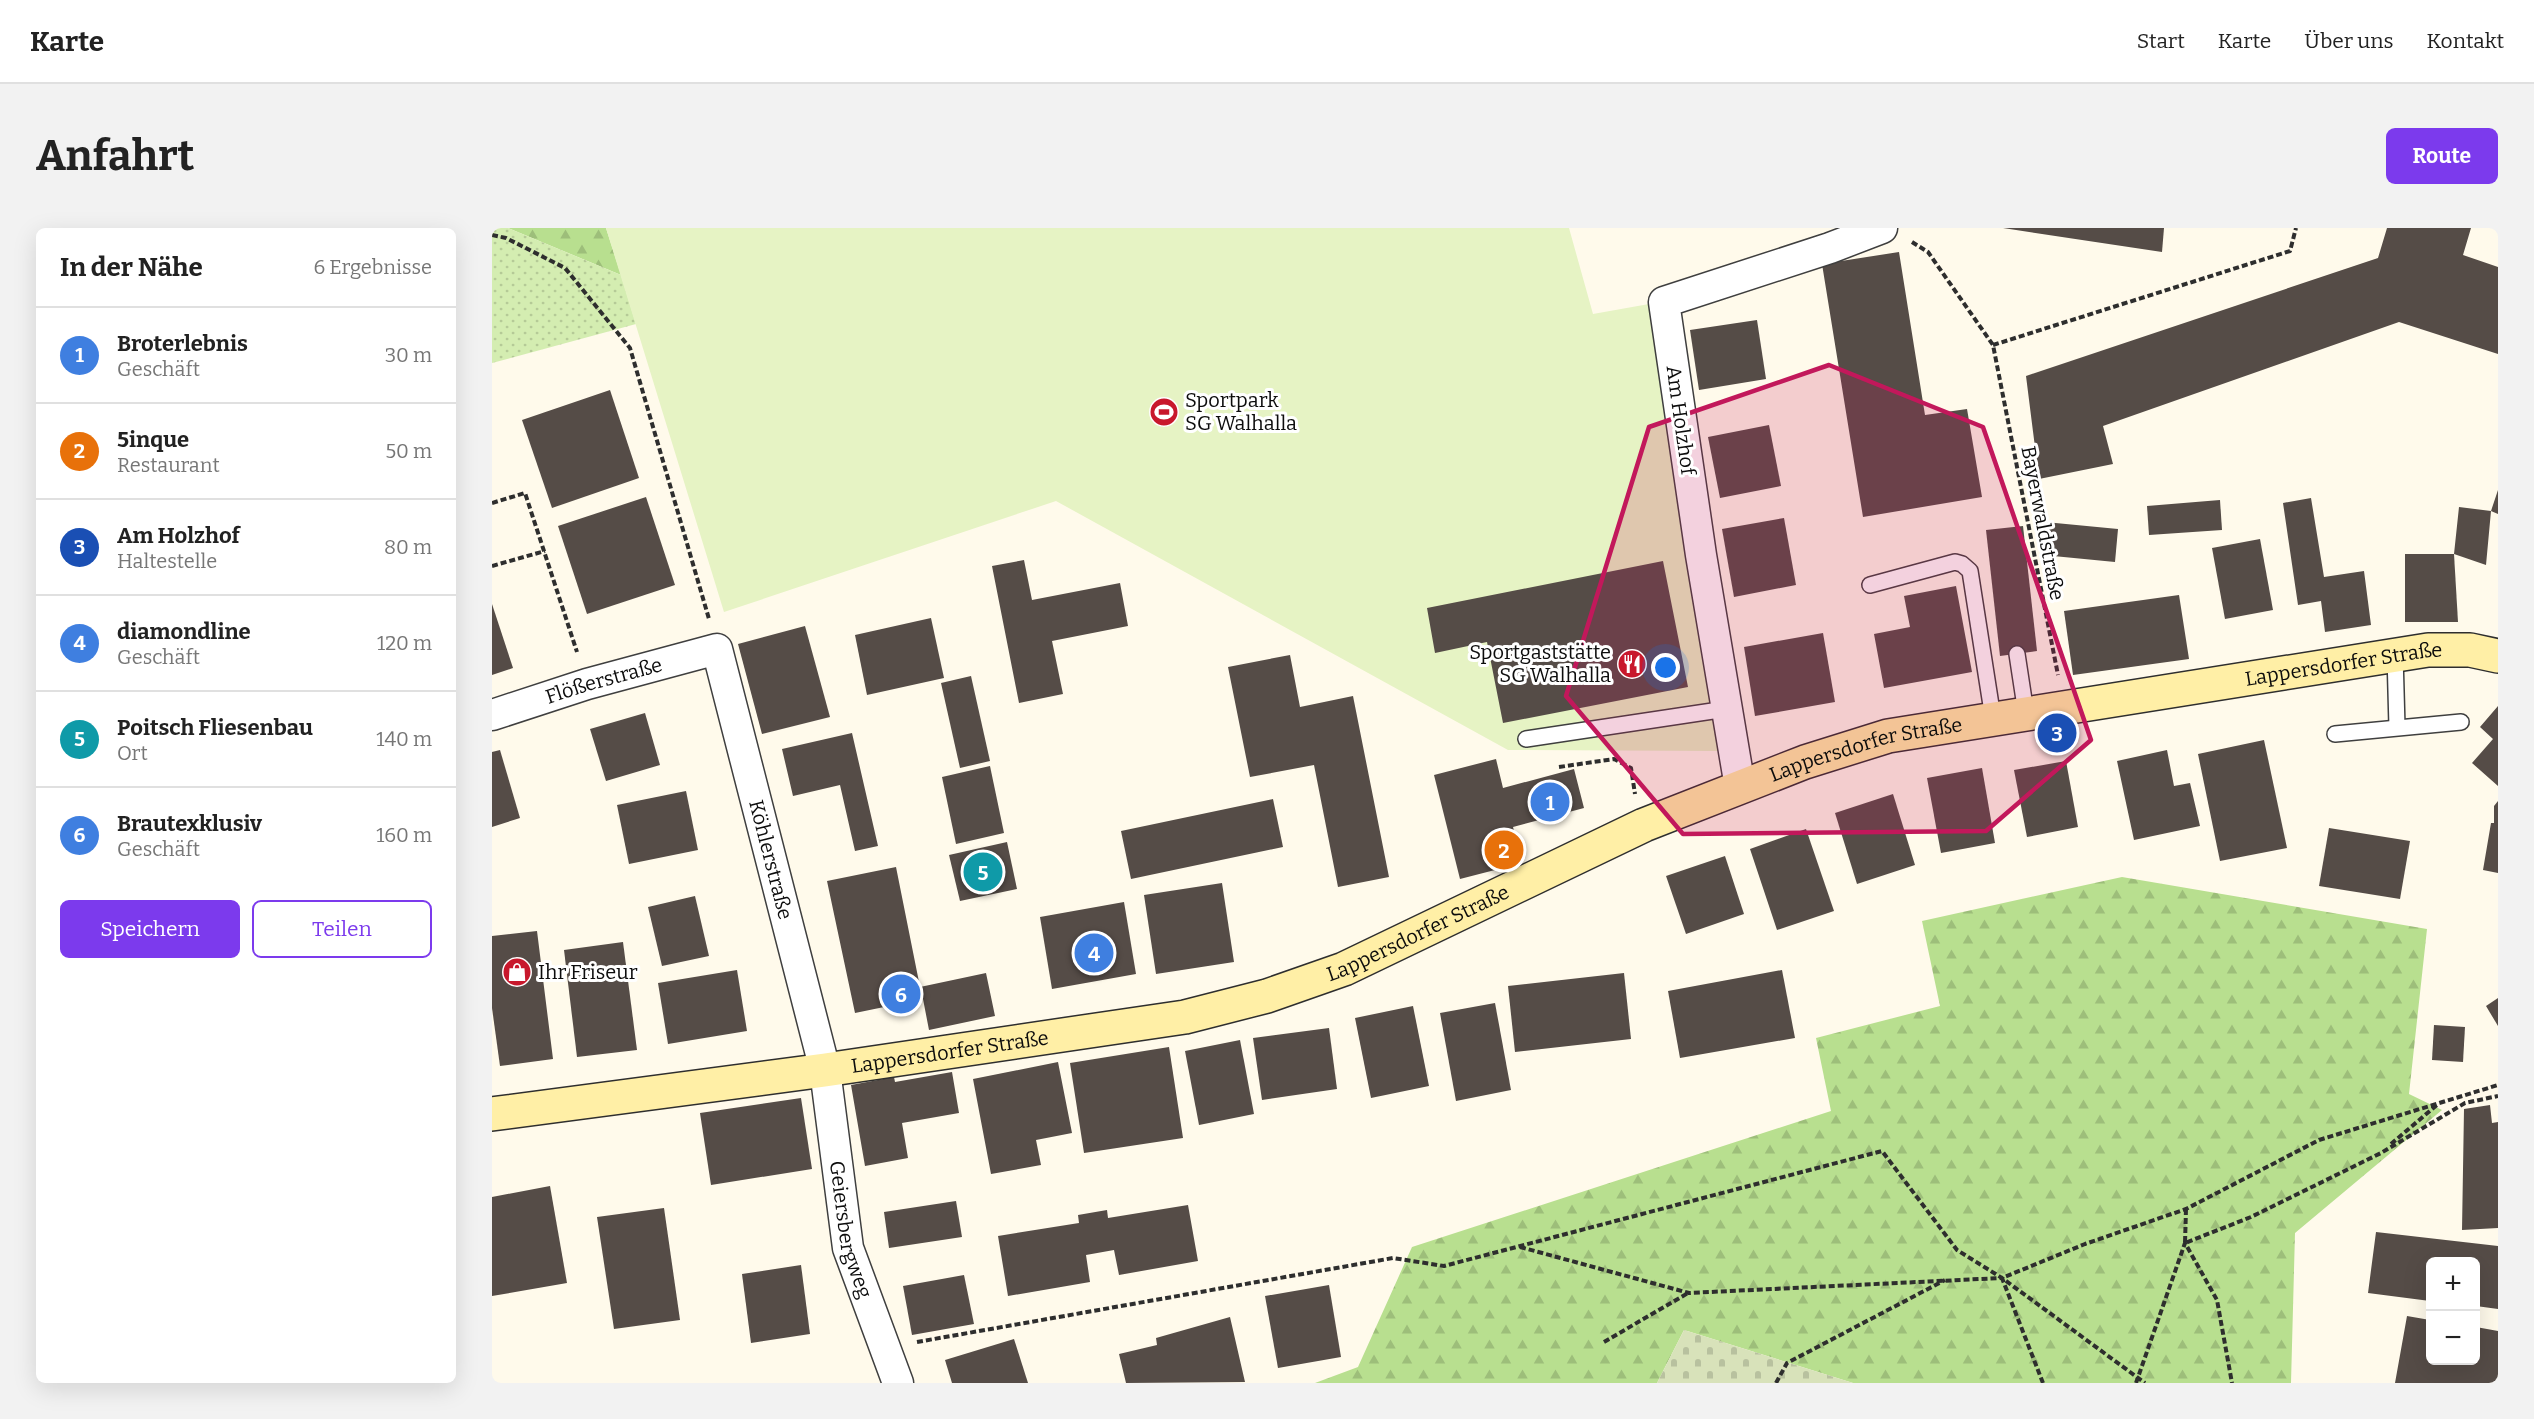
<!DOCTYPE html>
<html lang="de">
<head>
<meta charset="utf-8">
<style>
	body { margin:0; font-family:Bitter,serif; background:#f2f2f2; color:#222 }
	.controls { position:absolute; right:18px; bottom:18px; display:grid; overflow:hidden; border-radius:9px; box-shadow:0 6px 24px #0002 }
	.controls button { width:54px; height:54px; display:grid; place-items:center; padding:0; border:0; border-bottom:2px solid #e0e0e0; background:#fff; color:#222; font:30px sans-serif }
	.you { position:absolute; left:1174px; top:440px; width:21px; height:21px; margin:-15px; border:4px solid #fff; border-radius:50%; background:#1a73e8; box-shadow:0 0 0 9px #1a73e833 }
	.badge { display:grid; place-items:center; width:39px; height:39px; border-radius:50%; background:#7c3aed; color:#fff; font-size:20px; font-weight:700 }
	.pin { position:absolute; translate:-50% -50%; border:3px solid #fff; box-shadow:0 2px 6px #0006 }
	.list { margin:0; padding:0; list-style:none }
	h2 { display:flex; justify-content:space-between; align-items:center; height:78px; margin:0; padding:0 24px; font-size:26px }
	h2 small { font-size:20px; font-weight:400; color:#767676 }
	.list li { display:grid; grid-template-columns:39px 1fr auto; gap:18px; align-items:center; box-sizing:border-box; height:96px; padding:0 24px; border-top:2px solid #e0e0e0 }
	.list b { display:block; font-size:22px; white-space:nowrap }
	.list p { margin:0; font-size:20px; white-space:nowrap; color:#767676 }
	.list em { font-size:20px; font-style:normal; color:#767676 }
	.actions { display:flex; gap:12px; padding:18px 24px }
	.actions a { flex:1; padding:14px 0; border:2px solid #7c3aed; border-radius:9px; text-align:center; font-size:21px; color:#7c3aed }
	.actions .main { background:#7c3aed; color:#fff }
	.map { position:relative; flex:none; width:2006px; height:1155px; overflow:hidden; border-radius:9px }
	header { display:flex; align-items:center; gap:36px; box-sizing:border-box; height:84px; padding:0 30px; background:#fff; border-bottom:2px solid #e0e0e0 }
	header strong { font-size:28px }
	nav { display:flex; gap:33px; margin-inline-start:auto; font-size:21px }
	.intro { display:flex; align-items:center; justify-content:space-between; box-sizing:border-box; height:144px; padding:0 36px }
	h1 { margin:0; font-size:42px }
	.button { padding:15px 27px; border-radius:9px; background:#7c3aed; color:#fff; font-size:21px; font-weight:700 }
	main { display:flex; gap:36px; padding:0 36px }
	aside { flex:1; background:#fff; border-radius:9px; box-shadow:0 6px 24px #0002 }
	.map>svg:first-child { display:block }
</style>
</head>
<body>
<header>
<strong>Karte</strong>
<nav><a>Start</a><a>Karte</a><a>Über uns</a><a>Kontakt</a></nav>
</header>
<div class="intro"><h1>Anfahrt</h1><a class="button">Route</a></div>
<main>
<aside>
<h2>In der Nähe<small>6 Ergebnisse</small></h2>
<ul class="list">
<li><span class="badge" style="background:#3f7fe0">1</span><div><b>Broterlebnis</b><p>Geschäft</p></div><em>30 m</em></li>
<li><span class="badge" style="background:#e8710a">2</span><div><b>5inque</b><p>Restaurant</p></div><em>50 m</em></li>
<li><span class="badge" style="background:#1a4fb4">3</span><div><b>Am Holzhof</b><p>Haltestelle</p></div><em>80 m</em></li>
<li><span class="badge" style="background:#3f7fe0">4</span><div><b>diamondline</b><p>Geschäft</p></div><em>120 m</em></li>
<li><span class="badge" style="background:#0f9aa8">5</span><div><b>Poitsch Fliesenbau</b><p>Ort</p></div><em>140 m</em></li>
<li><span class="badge" style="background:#3f7fe0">6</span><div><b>Brautexklusiv</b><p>Geschäft</p></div><em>160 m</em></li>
</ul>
<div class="actions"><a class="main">Speichern</a><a>Teilen</a></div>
</aside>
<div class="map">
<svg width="2006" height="1155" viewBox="0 0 2006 1155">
	<defs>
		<pattern id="forest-firs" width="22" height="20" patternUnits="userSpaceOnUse" patternTransform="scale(1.5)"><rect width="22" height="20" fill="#b8df8f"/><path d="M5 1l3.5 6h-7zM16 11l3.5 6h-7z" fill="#9dbe7a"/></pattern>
		<pattern id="cemetery-stones" width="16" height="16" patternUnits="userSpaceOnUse" patternTransform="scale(1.5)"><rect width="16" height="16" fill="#d8e2ba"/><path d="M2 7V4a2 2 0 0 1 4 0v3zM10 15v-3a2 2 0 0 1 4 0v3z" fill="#b8c19f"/></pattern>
		<pattern id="garden-dots" width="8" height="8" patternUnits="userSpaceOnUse" patternTransform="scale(1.5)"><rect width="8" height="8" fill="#d4edb1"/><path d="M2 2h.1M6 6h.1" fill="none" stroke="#b5ca97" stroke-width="1.8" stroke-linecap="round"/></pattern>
	</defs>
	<rect width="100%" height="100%" fill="#fffaeb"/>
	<!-- forest -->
	<g fill="url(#forest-firs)">
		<path d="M 16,0 L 114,0 L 129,47 Z"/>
		<path d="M 1630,649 L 1935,701 L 1917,866 L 1950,882 L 1803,1005 L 1799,1155 L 1361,1155 L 1192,1102 L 1165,1155 L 823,1155 L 866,1139 L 920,1019 L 1339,883 L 1324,810 L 1448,778 L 1430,693 Z"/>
	</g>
	<!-- cemetery -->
	<path fill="url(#cemetery-stones)" d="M 1192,1102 L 1361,1155 L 1165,1155 Z"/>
	<!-- garden -->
	<path fill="url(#garden-dots)" d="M 0,0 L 16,0 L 129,47 L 144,96 L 0,135 Z"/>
	<!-- pitch -->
	<path fill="#e6f3c4" d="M 114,0 L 1077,0 L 1101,86 L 1157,76 L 1226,523 L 1016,522 L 564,273 L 232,384 Z"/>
	<!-- building -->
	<g fill="#554c47">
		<path d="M 1511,0 L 1672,0 L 1670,24 Z"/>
		<path d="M 1895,0 L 1979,0 L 1971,27 L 2006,39 L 2006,126 L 1907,94 L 1611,198 L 1621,236 L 1547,251 L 1534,148 L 1886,30 Z"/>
		<path d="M 1407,24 L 1433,187 L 1475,181 L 1490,269 L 1371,289 L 1330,36 Z"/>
		<path d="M 1265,92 L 1274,151 L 1207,162 L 1198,102 Z"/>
		<path d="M 118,162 L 147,250 L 60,280 L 30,192 Z"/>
		<path d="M 1277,197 L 1289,258 L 1228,270 L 1216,209 Z"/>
		<path d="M 2006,262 L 2006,286 L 1999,283 L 1994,337 L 1962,326 L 1967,279 L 1999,283 Z"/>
		<path d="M 154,269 L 183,357 L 95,386 L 66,298 Z"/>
		<path d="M 1819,270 L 1832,349 L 1872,343 L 1879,397 L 1833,404 L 1829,373 L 1806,377 L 1791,275 Z"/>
		<path d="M 1728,272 L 1730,302 L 1657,307 L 1655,278 Z"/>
		<path d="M 1292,290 L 1304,357 L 1242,369 L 1230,301 Z"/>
		<path d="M 1553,294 L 1626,301 L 1623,334 L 1551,327 Z"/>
		<path d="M 1531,298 L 1545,423 L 1508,428 L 1494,302 Z"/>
		<path d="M 1768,311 L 1781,382 L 1733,391 L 1720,320 Z"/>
		<path d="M 1913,326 L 1962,326 L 1966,394 L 1913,394 Z"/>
		<path d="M 532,332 L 540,372 L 628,355 L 636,398 L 560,413 L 571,466 L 527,475 L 500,338 Z"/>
		<path d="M 1171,333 L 1196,459 L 1011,495 L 995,414 L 943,425 L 935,380 Z"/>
		<path d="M 1464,358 L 1480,444 L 1392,460 L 1382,406 L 1418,399 L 1412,368 Z"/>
		<path d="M 1687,367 L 1697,431 L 1581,447 L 1572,383 Z"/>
		<path d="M 0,376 L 21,440 L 0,447 Z"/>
		<path d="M 439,390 L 452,450 L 375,467 L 363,407 Z"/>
		<path d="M 313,398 L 338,489 L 270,506 L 246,416 Z"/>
		<path d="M 1331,405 L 1343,474 L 1263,488 L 1252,419 Z"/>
		<path d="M 798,427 L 808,479 L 861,468 L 897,649 L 846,659 L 822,537 L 758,549 L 736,439 Z"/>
		<path d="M 479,448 L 498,533 L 468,540 L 449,455 Z"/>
		<path d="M 2006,478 L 2006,558 L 1980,535 L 2001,511 L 1988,499 Z"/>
		<path d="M 153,485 L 168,537 L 114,553 L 98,501 Z"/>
		<path d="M 360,505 L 386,618 L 363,623 L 348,557 L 301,568 L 290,521 Z"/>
		<path d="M 1772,512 L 1795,620 L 1728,633 L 1706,526 Z"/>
		<path d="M 8,522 L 28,590 L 0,599 L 0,524 Z"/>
		<path d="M 1675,522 L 1682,558 L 1698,555 L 1708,598 L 1642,612 L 1625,533 Z"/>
		<path d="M 1004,531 L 1011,560 L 1082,541 L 1092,580 L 1021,599 L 1030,635 L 968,651 L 942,547 Z"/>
		<path d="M 1574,533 L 1586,599 L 1535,609 L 1522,542 Z"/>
		<path d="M 498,538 L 512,605 L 464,616 L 450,549 Z"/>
		<path d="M 1490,540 L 1503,615 L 1449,625 L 1435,550 Z"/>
		<path d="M 194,563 L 206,622 L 137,636 L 125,577 Z"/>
		<path d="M 1401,566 L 1423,637 L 1365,656 L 1343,585 Z"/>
		<path d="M 781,571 L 791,619 L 639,651 L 629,603 Z"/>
		<path d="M 2006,573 L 2006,645 L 1991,642 L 1999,595 L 2002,595 L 2002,578 Z"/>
		<path d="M 1837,600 L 1918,613 L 1908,671 L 1827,658 Z"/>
		<path d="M 1314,601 L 1342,683 L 1285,702 L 1258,621 Z"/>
		<path d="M 515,614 L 525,661 L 468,673 L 457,627 Z"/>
		<path d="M 1233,628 L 1252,686 L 1194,706 L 1174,648 Z"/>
		<path d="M 404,639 L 428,759 L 494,745 L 503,788 L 437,802 L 431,771 L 363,785 L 335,653 Z"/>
		<path d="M 730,655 L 742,734 L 664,746 L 652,667 Z"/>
		<path d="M 203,668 L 217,728 L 170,738 L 156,679 Z"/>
		<path d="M 632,674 L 644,746 L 560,761 L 548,689 Z"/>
		<path d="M 45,703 L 61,831 L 8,838 L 0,780 L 0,708 Z"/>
		<path d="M 131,714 L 145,822 L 85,829 L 72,722 Z"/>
		<path d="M 245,742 L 255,803 L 176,816 L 166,755 Z"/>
		<path d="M 1290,742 L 1303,810 L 1188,830 L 1176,763 Z"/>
		<path d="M 1132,745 L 1139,811 L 1023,824 L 1016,758 Z"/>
		<path d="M 2006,770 L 2006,798 L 1994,778 Z"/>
		<path d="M 1003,775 L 1019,862 L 964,873 L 948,785 Z"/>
		<path d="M 921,778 L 937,858 L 879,870 L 863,790 Z"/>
		<path d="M 1942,797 L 1973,799 L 1971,834 L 1940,832 Z"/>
		<path d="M 837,800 L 845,861 L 770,872 L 761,810 Z"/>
		<path d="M 748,812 L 762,886 L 707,897 L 693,823 Z"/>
		<path d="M 677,819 L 691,910 L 592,925 L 578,835 Z"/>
		<path d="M 566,834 L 580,905 L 544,912 L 549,937 L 499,946 L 481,851 Z"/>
		<path d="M 460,844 L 467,885 L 410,895 L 416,930 L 373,938 L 359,857 L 402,849 L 403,854 Z"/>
		<path d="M 309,870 L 320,941 L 219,957 L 208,885 Z"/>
		<path d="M 1998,877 L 2000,895 L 2006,894 L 2006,1000 L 1970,1002 L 1972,881 Z"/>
		<path d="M 58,958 L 75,1055 L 0,1068 L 0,969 Z"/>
		<path d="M 464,973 L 470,1009 L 397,1020 L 392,984 Z"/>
		<path d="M 696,977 L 706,1033 L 627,1047 L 622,1022 L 594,1027 L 598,1054 L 516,1068 L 506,1008 L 587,995 L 586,987 L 615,982 L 616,990 Z"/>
		<path d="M 172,980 L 188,1092 L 122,1101 L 105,989 Z"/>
		<path d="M 1884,1004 L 2006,1018 L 2006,1081 L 1984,1078 L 1984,1034 L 1938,1034 L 1938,1073 L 1876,1065 Z"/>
		<path d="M 309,1037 L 318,1106 L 259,1115 L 250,1046 Z"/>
		<path d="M 472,1047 L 482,1096 L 420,1107 L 411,1058 Z"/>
		<path d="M 837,1057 L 849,1129 L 786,1140 L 773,1068 Z"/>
		<path d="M 1915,1088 L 1938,1092 L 1938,1132 L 1984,1132 L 1984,1099 L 2006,1103 L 2006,1155 L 1903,1155 Z"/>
		<path d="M 738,1089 L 753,1154 L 634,1155 L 627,1126 L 665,1117 L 664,1110 Z"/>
		<path d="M 522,1111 L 536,1155 L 460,1155 L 453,1132 Z"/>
	</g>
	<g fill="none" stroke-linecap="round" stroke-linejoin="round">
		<!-- lane casing -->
		<g stroke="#3f3f3f" stroke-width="18">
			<g id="lane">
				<path d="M 1378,357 L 1463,334 L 1470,336 L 1478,343 L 1501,490"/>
				<path d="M 1525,426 L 1534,485"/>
				<path d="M 1903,427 L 1905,499"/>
				<path d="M 1843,506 L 1969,494"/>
				<path d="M 1034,511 L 1234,481"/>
			</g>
		</g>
		<!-- street casing -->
		<g stroke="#3f3f3f" stroke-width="33">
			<g id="street">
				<path id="s1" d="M 0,487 L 95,456 L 225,421 L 333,842 L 356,1020 L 406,1155"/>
				<path d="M 1248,559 L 1209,327 L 1172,74 L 1338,20 L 1390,0"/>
			</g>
		</g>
		<!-- secondary casing -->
		<g stroke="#2e2e2e" stroke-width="36">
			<g id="secondary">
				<path id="s2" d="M 0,886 L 333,842 L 693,789 L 775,768 L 852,741 L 1152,597 L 1313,534 L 1396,508 L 1936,422 L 1978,422 L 2006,428"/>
			</g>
		</g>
		<!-- path -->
		<g stroke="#2e2e2e" stroke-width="4" stroke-dasharray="6 3" stroke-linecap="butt">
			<path d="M 0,7 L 14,10 L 73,40 L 138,120 L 217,391"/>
			<path d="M 1420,14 L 1436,24 L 1501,117 L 1566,447"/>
			<path d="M 1501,117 L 1798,23 L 1804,0"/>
			<path d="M 0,275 L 33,265 L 85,424"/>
			<path d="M 0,338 L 53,323"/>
			<path d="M 1067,539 L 1122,531 L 1139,540 L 1143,566"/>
			<path d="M 1899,916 L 1946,876"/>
			<path d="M 1694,981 L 1693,1015 L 1759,989 L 1889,925 L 1973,875 L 2006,868"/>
			<path d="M 1028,1019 L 1197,1065 L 1509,1050"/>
			<path d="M 425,1114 L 901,1030 L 952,1038 L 1390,923 L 1465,1022 L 1510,1050 L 1653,1155"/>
			<path d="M 1112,1114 L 1196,1065"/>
			<path d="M 1284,1155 L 1295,1135 L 1453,1052"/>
			<path d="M 1551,1155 L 1510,1050 L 1593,1016 L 1694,981 L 1827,912 L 2006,857"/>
			<path d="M 1644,1155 L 1693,1015 L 1725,1072 L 1740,1155"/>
		</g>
		<!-- lane -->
		<use href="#lane" stroke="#fff" stroke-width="15"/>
		<!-- street -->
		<use href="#street" stroke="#fff" stroke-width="30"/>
		<!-- secondary -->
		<use href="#secondary" stroke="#ffefa6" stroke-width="33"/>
	</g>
	<!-- marked area -->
	<path fill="#c2185b" fill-opacity="0.2" stroke="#c2185b" stroke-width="4.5" stroke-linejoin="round" d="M 1337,137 L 1491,199 L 1599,512 L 1494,603 L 1191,606 L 1074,468 L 1157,199 Z"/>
	<!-- icons -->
	<defs>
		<g id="stadium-disc" transform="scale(1.5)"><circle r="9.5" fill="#c8182c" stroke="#fff"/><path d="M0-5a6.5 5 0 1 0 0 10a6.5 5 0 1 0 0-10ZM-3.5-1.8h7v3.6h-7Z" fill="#fff"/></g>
		<g id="restaurant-disc" transform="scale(1.5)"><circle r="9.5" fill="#c8182c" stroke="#fff"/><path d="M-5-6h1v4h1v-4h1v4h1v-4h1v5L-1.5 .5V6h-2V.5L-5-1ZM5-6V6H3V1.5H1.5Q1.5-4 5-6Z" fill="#fff"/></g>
		<g id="shop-disc" transform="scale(1.5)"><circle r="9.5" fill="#c8182c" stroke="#fff"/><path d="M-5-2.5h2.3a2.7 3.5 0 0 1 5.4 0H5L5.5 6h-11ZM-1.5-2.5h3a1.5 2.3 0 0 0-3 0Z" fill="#fff"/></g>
	</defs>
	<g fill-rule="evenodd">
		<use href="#stadium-disc" x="672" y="184"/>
		<use href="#restaurant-disc" x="1140" y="436"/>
		<use href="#shop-disc" x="25" y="744"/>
	</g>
	<g text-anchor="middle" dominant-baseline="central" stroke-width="6" stroke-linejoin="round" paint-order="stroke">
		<!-- poi labels -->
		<g font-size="20" fill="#0c0c0c" stroke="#fff" text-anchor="start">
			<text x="693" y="172">Sportpark<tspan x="693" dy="23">SG Walhalla</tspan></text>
			<text x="1119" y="424" text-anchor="end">Sportgaststätte<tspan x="1119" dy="23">SG Walhalla</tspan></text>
			<text x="46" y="744">Ihr Friseur</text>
		</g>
		<!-- street labels -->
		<g font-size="20" fill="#0c0c0c" stroke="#fff">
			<text transform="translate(1189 192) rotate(82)">Am Holzhof</text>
			<text transform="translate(1551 295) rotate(79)">Bayerwaldstraße</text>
			<text stroke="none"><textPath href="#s2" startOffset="1920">Lappersdorfer Straße</textPath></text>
			<text stroke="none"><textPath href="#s1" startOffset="117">Flößerstraße</textPath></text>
			<text stroke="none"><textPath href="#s2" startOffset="1434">Lappersdorfer Straße</textPath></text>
			<text stroke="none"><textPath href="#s1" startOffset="452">Köhlerstraße</textPath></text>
			<text stroke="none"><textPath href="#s2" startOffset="948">Lappersdorfer Straße</textPath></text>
			<text stroke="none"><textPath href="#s2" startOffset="462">Lappersdorfer Straße</textPath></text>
			<text stroke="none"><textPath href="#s1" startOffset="831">Geiersbergweg</textPath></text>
		</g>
	</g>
</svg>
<div class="controls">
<button>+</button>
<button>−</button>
</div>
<div class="you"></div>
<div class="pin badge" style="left:1058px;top:574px;background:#3f7fe0">1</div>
<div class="pin badge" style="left:1012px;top:622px;background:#e8710a">2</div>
<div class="pin badge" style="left:1565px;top:505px;background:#1a4fb4">3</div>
<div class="pin badge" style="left:602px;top:725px;background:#3f7fe0">4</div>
<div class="pin badge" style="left:491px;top:644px;background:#0f9aa8">5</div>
<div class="pin badge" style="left:409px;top:766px;background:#3f7fe0">6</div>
</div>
</main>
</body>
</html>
